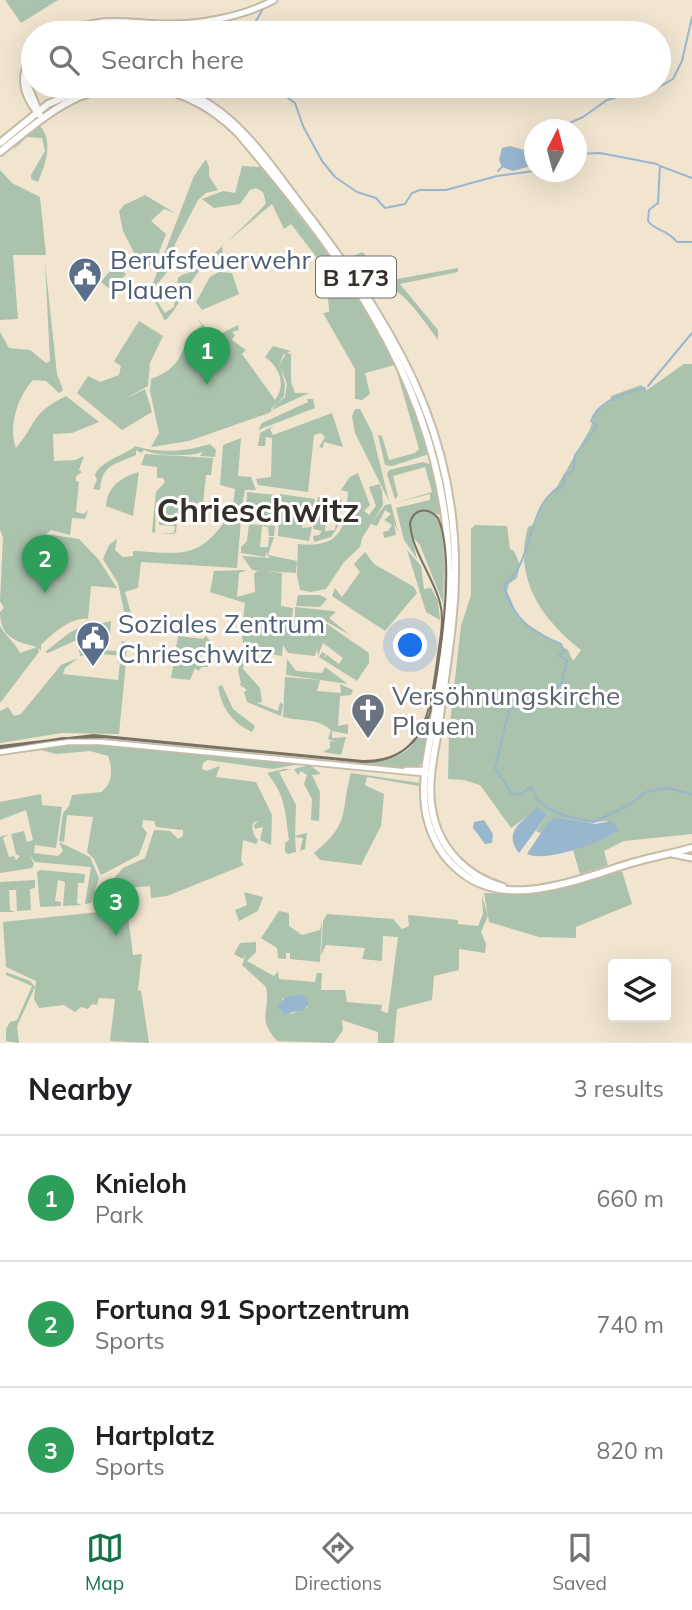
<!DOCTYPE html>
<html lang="en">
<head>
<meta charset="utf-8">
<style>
	body { margin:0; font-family:Mulish,sans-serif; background:#f2f2f2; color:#202124 }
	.controls { position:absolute; right:21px; bottom:21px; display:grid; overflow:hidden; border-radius:7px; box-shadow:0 7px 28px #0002 }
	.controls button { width:63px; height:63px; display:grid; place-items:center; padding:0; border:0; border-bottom:2px solid #e0e0e0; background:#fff; color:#202124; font:35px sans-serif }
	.compass { position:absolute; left:524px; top:119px; width:63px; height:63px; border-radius:50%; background:#fff; box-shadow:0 7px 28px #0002; rotate:6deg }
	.you { position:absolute; left:411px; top:646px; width:24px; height:24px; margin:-18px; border:5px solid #fff; border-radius:50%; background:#1a73e8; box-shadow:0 0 0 10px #1a73e833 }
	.badge { display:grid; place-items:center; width:46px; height:46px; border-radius:50%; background:#147247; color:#fff; font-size:23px; font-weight:700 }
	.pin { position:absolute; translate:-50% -58px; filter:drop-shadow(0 2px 4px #0008) }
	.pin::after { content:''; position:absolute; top:37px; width:24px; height:21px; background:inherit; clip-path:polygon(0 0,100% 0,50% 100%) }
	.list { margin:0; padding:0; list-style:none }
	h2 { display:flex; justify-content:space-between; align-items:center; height:91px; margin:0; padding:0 28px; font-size:30px }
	h2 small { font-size:23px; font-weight:400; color:#757577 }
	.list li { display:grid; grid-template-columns:46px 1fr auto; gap:21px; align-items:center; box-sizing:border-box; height:126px; padding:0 28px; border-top:2px solid #e0e0e0 }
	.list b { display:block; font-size:26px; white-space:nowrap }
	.list p { margin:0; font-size:23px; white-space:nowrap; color:#757577 }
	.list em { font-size:23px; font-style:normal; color:#757577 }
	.icon { flex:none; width:38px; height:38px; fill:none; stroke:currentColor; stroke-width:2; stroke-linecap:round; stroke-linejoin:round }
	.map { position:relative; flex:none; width:692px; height:1043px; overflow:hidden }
	.search { position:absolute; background:#fff; box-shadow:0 7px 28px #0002; left:21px; right:21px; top:21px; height:77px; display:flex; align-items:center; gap:18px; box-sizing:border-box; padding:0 24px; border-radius:38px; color:#757577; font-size:26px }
	.sheet { height:469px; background:#fff }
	nav { display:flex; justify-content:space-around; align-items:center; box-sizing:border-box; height:98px; border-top:2px solid #e0e0e0; background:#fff; font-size:19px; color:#757577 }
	nav a { display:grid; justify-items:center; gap:4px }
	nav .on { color:#147247 }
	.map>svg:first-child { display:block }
</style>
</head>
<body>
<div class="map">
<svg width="692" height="1043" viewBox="0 0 692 1043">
	<rect width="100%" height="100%" fill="#f1e5d0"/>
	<!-- green -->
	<g fill="#abc2ac" fill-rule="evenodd">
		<path d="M 5,0 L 58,0 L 21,23 Z"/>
		<path d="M 40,126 C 54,141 45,166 38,182 L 31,179 L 31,175 L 45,151 L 42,138 L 27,137 L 12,151 L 25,135 Z"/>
		<path d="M 206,159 L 209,167 L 209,176 L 218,190 L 206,193 L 198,200 L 175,244 L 167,272 L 151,292 L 165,313 L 174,307 L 178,278 C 183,273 187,274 193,271 C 201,267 262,210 266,203 L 263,192 L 256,188 L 250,190 L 240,204 L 214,208 L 202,199 L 223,191 L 235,193 L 242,166 L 261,167 C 278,185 291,207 307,226 C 361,298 405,363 428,451 L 426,455 L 392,466 L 385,465 L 378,435 L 382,436 L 389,460 L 415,453 L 419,449 L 395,365 L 365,373 L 370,394 L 362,400 L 355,399 L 355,369 L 323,313 L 329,312 C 330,297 320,282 324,267 L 291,224 L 284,229 L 272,204 L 222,246 L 223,255 C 196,259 183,304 165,321 L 150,292 L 151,288 L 194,176 Z"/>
		<path d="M 0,170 L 12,183 L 40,197 L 46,255 L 13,255 L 18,319 L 0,320 Z"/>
		<path d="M 145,195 L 175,213 L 164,209 L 151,221 L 166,234 L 158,255 L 144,273 L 123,231 L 119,211 L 124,205 Z"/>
		<path d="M 362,252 L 372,261 L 381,263 L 397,279 L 458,268 L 458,272 L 400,284 L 438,330 L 438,340 C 426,324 414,305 398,292 C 379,277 362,279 349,258 Z"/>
		<path d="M 45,263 L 57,374 L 63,390 L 59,393 L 46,381 L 33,380 C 17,397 8,428 16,448 C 38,422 30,414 66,396 L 99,422 L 72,433 L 53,434 L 54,461 L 75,460 L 84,456 L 79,470 L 82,472 L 76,476 L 76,481 L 79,482 L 76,512 L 84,514 L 88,510 L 85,519 L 72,518 L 70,535 L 51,530 L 46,534 L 79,539 L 99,560 L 117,588 L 91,586 L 88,619 C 72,616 53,633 41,645 L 41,650 L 38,648 L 39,652 L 0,703 L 0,626 C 7,637 15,643 20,653 L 37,647 C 16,642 0,637 0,612 L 4,608 L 0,601 L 3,538 L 0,530 L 0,332 L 9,348 L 30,350 L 46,363 L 50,361 Z"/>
		<path d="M 115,265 L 126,274 L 112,291 L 101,282 Z"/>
		<path d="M 219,272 L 232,273 L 239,294 L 202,310 L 196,302 L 210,277 Z"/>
		<path d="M 196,317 L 206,328 L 220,334 L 238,325 L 239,330 L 232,332 L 235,335 L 232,340 L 246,350 L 242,354 L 275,400 C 287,384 279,367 265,357 L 273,346 L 291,351 L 283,355 L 279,366 L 286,353 L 291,354 L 291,382 L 295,393 L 309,393 L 272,410 L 271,414 L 271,409 L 285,397 L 287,384 L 281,368 L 285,385 L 284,396 L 269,413 L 189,441 L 151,447 L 159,433 L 150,391 L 151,379 C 190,365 176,344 202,325 Z"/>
		<path d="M 139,321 L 163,336 L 150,363 L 148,386 L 123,400 L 145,389 L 152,412 L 122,430 L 77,393 L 88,376 L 100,382 L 119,375 L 121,366 L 114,361 Z"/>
		<path d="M 684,364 L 692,364 L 692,834 L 624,841 L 604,851 L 608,865 L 580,874 L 573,850 L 615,833 L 607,821 L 588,823 L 555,817 L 540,833 L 536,831 L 547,815 L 529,815 L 511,828 L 480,785 L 464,780 L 448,779 L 449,732 L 461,626 L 471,595 L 471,529 L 475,525 L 507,526 L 510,549 L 514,551 L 520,565 L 517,578 L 509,584 L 507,591 L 519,619 L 568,650 L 573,661 L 581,650 C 542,619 513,579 528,527 L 535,524 L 544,501 L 556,488 L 590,429 L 596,410 L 610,402 L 611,396 L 641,385 L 647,390 Z"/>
		<path d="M 307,399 L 313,399 L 315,408 L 258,430 L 262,423 L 308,402 Z"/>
		<path d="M 355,409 L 360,409 L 372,432 L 389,501 L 355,433 L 352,416 Z"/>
		<path d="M 332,413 L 343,447 L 324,442 L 323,448 L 319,447 L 325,437 L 321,433 L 314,435 L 308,492 L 258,485 L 256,479 L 271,477 L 272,438 L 266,437 L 265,446 L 258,446 L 260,433 L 273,426 L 270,429 L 273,435 Z"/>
		<path d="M 241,438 L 238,476 L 251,477 L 256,490 L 245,490 L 240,517 L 232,514 L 235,489 L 220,485 L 223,445 Z"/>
		<path d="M 210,444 L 216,450 L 215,457 L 200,456 L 203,452 C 189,457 156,456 144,450 L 141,453 L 136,450 L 136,455 C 114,465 102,464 100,490 L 93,489 L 97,480 L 95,475 C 101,460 126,455 135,446 C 161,454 187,451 210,444 Z"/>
		<path d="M 145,454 L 213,458 L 211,475 L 206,475 L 203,504 L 179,502 L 176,532 L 174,534 L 158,533 L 174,533 L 175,526 L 159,525 L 161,502 L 156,502 L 155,533 L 152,532 L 156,492 L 165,482 L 163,478 L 157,478 L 157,467 L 141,465 Z"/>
		<path d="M 423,462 L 432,465 L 440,493 L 440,515 L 433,513 C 448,528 443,582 443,603 L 420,545 L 412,536 L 417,559 L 404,540 L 396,508 L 430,500 L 430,494 L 395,503 L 432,492 L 425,467 L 393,476 L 398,496 L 395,499 L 387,474 L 389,470 Z"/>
		<path d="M 139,472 L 133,516 L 106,506 C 107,487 121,477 139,472 Z"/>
		<path d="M 358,473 L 370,505 L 364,511 L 369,515 L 376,506 L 369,487 L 380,484 L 381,489 L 378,490 L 382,489 L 383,505 L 373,521 L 385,505 L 391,504 L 398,532 L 394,523 L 396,535 L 384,538 L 383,532 L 388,531 L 392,525 L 384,520 L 391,514 L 385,510 L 377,526 L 371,524 L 362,538 L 360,547 L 344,562 L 326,589 L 311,592 L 300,590 L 297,575 L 298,544 C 344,549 345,524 348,492 L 341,490 L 350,477 Z"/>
		<path d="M 247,492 L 276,495 L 275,525 L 246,520 Z"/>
		<path d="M 280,494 L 315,499 L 314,507 L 305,504 L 302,528 L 312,527 L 309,541 L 278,536 Z"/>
		<path d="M 318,497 L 341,499 L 342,504 L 319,502 L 336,504 L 336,508 L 327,506 L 325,531 L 335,530 L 338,505 L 342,505 L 339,506 L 340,523 L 331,537 L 314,542 L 313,536 L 319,535 L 322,531 L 313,529 Z"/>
		<path d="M 227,518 L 241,520 L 237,568 L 141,562 L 138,588 L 125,592 L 132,617 L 125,615 L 118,583 L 103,559 L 109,545 L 117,539 L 115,550 L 123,557 L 133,556 L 133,551 C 180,553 198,561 227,518 Z"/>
		<path d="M 249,524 L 275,526 L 274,536 L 269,536 L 268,527 L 262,526 L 260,547 L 268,547 L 269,537 L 274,537 L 268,555 L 297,561 L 296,573 L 252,570 L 242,556 L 270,558 L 267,555 L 267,551 L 265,557 L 241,553 L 241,547 L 247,541 Z"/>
		<path d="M 444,524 L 447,592 L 439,672 L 423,762 L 418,767 L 410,768 L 352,763 C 370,761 389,763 407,750 C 449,718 447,580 442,530 Z"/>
		<path d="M 407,550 L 421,566 L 424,589 L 431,588 L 438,601 L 440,620 L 426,612 Z"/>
		<path d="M 365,552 L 374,564 L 414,587 L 417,593 L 385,631 L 332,596 L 335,588 L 342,597 L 360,572 L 354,564 Z"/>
		<path d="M 247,570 L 239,573 L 237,597 L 255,592 L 254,574 L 258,570 L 282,573 L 281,606 L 293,608 L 292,619 L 327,624 L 369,653 L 369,663 L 357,681 L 319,657 L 322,652 L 326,654 L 324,658 L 327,655 L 339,664 L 343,658 L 323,643 L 318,656 L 317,649 L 315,656 L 288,653 L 283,645 L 282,656 L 244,649 L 242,637 L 251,624 L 248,620 L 243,619 L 245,603 L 210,592 L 214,571 Z"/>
		<path d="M 298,595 L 320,595 L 327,599 L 320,607 L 296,606 Z"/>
		<path d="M 295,607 L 333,611 L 336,612 L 329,618 L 350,635 L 325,621 L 295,617 Z"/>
		<path d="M 111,621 L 110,634 L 90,634 L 48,653 L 45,652 L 69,633 L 91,622 L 94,625 Z"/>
		<path d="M 178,636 L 203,639 L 206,636 L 211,642 L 211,653 L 202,653 L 196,666 L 209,656 L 208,667 L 202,667 L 198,671 L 195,668 L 190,680 L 171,678 Z"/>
		<path d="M 122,641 L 128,642 L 125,660 L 124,656 L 89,653 L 89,656 L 80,656 L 78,644 L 82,642 L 87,654 L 98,650 L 119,651 Z"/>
		<path d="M 242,653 L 254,656 L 245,655 L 243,669 L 260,688 L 262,702 L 257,703 L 278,711 L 280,702 L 283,705 L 281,716 L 247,702 L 244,692 L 247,690 L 239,684 L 241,683 L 238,671 Z"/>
		<path d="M 78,658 L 65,668 L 63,674 L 118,680 L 120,663 L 116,661 L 126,662 L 119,734 L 62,733 L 0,743 L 0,711 L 8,707 L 14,716 L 21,714 L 61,665 Z"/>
		<path d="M 287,659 L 296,671 L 322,673 L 325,667 L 348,684 L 286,675 Z"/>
		<path d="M 285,677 L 320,680 L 317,691 L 341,693 L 340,684 L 353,690 L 351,695 L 340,696 L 338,726 L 348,724 L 348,734 L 332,731 L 332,738 L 346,737 L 341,755 L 323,752 L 330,748 L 330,741 L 337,742 L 328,739 L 331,730 C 315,717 303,722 283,717 Z"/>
		<path d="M 222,685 L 233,709 L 255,726 L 252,732 C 232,723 222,708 218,687 Z"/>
		<path d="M 75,743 L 305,763 L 273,769 L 207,760 L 203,763 L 202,769 L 206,771 L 220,766 L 216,777 L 256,782 L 272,815 L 271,845 L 260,840 L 263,827 L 255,829 L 254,825 L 258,821 L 254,822 C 250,827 254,836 258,840 L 256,844 L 243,840 L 241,861 L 244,865 L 167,896 L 151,898 L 150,886 L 103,890 L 123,868 L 145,858 L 154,830 L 170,831 L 178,839 L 183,836 L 183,830 L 156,827 L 154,821 L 143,820 L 142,826 L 147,833 L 139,855 L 101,875 L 94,859 L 87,852 L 93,817 L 67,815 L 64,842 L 59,841 L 63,813 L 69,806 L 72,795 L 101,792 C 113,784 113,768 108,756 L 90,751 L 56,754 L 41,750 L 0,756 Z"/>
		<path d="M 310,765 L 321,774 L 312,775 L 320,792 L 319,821 L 311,820 L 312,799 L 304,784 L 307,775 L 301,771 L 298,775 L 294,769 Z"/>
		<path d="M 284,769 L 291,769 L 279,772 L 296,805 L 295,836 L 307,833 L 305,849 L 300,851 L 303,838 L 295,837 L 296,852 L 288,854 L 285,852 L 285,843 L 289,840 C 285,812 286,796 267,773 Z"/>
		<path d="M 351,773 L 420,783 L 419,786 L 367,777 L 365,785 L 384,794 L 381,826 L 361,865 L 320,860 L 314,853 C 351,823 340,814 351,773 Z"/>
		<path d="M 41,794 L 42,805 L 62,807 L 56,848 L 35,845 L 34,853 L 58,856 L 63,851 L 59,842 L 90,857 L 99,878 L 91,903 L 85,904 L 91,867 L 35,862 L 30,856 L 34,864 L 32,868 L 0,873 L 0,837 L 9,834 L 3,838 L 9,857 L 14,856 L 16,860 L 20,856 L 16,854 L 11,834 L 24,831 L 27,842 L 33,840 L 26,810 L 0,820 L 0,802 Z"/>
		<path d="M 40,870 L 85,874 L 84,883 L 78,883 L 77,903 L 82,905 L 63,906 L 65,882 L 58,880 L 55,901 L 61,902 L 61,906 L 40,907 L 37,872 Z"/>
		<path d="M 622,871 L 632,904 L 576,927 L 576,938 L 539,937 L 489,922 L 484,893 L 533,894 Z"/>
		<path d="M 35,880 L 35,888 L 30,889 L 31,910 L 17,911 L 16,890 L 9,890 L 10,910 L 15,912 L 0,912 L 0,882 Z"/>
		<path d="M 244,892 L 263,897 L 258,911 L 239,921 L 235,910 L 247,905 Z"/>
		<path d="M 482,896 L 488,916 L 481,932 L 486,944 L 485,953 L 459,949 L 459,970 L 434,976 L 432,1000 L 397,1009 L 394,1043 L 378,1043 L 378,1032 L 342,1020 L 343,1030 L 334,1043 L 277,1041 C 256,1016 271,1014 266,987 L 242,965 L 246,954 L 243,959 L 234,954 L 240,943 L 256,942 L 256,952 L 247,961 L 274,976 L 278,971 L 279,979 L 315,982 L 317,973 L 322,973 L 321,990 L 345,990 L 347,1002 L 382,1005 L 381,1011 L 388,1013 L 398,937 L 383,936 L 382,961 L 362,959 L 365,948 L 326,945 L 321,955 L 323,921 L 327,914 L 393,919 L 402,929 L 409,926 L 408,915 L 458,920 L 458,924 L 478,926 L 483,914 ZM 302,994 L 307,1008 L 291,1014 L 282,999 Z"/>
		<path d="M 127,909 L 133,955 L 142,954 L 138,990 L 141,991 L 149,1043 L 110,1041 L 115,999 L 99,998 L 97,1005 L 92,1004 L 88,1009 L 81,1007 L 75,1012 L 64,1005 L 39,1008 L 34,999 L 36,981 L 6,967 L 3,922 Z"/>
		<path d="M 279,911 L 289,913 L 289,926 L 302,935 L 320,930 L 322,922 L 320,962 L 290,959 L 290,953 L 286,953 L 286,959 L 278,958 L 277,948 L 261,938 Z"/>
		<path d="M 6,972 L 30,981 L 35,987 L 17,1026 L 19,1043 L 6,1041 L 6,1029 L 10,1022 L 17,1020 L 32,986 L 6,975 Z"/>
	</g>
	<!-- water -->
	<g fill="#98b7cf">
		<path d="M 510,146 L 531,152 L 534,165 L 513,171 L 502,167 L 499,160 L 502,148 Z"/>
		<path d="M 537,807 L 547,815 L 519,853 C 502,831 523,822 537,807 Z"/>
		<path d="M 555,817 L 595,824 L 612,821 L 619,830 C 601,842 548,863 527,854 L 546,825 Z"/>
		<path d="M 484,820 L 493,834 L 492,843 L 485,844 L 473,828 L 474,822 Z"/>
		<path d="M 302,994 L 309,1003 L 304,1010 L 285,1014 L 277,1006 L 286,997 Z"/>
	</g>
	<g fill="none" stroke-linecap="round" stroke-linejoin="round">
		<!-- stream -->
		<g stroke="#98b7cf" stroke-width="2">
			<path d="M 249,33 L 264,7"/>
			<path d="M 271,86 L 295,103 L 303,126 L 322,161 L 335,177 L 357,192 L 376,198 L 385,208 L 405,204 L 412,193 L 420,190 L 446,190 L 497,176 L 534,171"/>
			<path d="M 554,130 L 583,117 L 607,100 L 639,91 L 652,91 L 673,79 L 682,61 L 692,17"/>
			<path d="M 531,152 L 534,150"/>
			<path d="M 576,154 L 600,153 L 657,164 L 660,166 L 658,203 L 649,210 L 648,221 C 656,232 666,228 677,242 L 692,242"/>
			<path d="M 660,166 L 692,178"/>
			<path d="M 498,171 L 502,167"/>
			<path d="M 648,386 L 692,333"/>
			<path d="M 645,388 C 627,392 598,401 591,421 L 597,425 L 596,428 L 575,455 L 573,470 L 564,476 L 564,485 C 525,501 536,561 504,585 C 512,618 531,632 561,644 L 564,652 L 559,655 L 567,661 L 561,685 L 550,692 L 550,702 L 534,703 L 535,698 L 529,696 L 509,710 L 495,768 L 512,794 L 520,794 L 531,787 L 537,800 L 548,808 L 566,816 L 594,822 L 630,804 L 646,792 L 667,788 L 692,794"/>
		</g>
		<!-- tertiary casing -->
		<g stroke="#c6bba6" stroke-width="8">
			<g id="tertiary">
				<path d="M 0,752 L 68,742 L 100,742 L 432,774"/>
				<path d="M 406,770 L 425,770"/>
			</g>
		</g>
		<!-- secondary casing -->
		<g stroke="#c6bba6" stroke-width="9">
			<g id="secondary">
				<path d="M 67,33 C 99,15 129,23 163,24 C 199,25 242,17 274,0"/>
				<path d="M 33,54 C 17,75 23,96 39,115"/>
				<path d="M 31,61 L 27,83 L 40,114"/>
				<path d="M 672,854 L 692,858"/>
			</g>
		</g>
		<!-- primary casing -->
		<g stroke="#c6bba6" stroke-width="10">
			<g id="primary">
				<path d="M 133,86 C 174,87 209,104 238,133 C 339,252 431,373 447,534 C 453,593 445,653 435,712 C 430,743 421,776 425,807 C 428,829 438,852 455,867 C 501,912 573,881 625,865 C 647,858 670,854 692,848"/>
				<path d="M 169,86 C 234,104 267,162 306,212 C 405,341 471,456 452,625 C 448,660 443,695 438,730 C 434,756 427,784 432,809 C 438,848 466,876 503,887"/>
				<path d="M 0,143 L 48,104 L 91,86"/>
				<path d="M 0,152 C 40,120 72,89 125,86"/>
			</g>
		</g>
		<!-- tertiary -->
		<use href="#tertiary" stroke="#fff" stroke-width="4.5"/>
		<!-- secondary -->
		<use href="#secondary" stroke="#fff" stroke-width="5"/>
		<!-- primary -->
		<use href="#primary" stroke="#fff" stroke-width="6"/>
		<!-- tram -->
		<path stroke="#787264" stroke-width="2" d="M 0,746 L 94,735 L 363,761 C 425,762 430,710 437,662 C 439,643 445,621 440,603 C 433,576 412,552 410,523 C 414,508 428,507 438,518 C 457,562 439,665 430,713 C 420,744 396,762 363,762 L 103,737 L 63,738 L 0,748"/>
	</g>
	<!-- icons -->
	<defs>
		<g id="civic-pin" transform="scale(1.75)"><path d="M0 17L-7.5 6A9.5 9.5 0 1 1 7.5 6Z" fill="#5c6f8a" stroke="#fff"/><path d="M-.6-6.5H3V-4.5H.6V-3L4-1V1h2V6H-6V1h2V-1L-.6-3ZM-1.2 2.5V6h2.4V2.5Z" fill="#fff"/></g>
		<g id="church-pin" transform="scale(1.75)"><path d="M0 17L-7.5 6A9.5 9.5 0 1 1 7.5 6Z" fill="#6b7280" stroke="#fff"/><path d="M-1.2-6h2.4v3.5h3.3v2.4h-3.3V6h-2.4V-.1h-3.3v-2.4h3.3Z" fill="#fff"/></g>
	</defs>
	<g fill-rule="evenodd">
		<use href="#civic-pin" x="85" y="274"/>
		<use href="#civic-pin" x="93" y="638"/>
		<use href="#church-pin" x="368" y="710"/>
	</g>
	<g text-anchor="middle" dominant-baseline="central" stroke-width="6" stroke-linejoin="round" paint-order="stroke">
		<!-- shield labels -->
		<rect fill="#fff" stroke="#726f68" stroke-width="2" x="316" y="256.5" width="80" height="41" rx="5"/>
		<g font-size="24" font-weight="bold" fill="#353128">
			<text x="356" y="277">B 173</text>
		</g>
		<!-- service labels -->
		<g font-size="26" fill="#4e5e75" stroke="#fff" text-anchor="start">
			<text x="110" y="259">Berufsfeuerwehr<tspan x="110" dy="30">Plauen</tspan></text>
			<text x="118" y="623">Soziales Zentrum<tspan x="118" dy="30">Chrieschwitz</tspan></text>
		</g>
		<!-- worship labels -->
		<g font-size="26" fill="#5b616d" stroke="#fff" text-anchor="start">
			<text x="392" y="695">Versöhnungskirche<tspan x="392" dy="30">Plauen</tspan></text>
		</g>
		<!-- district labels -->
		<g font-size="33" font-weight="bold" fill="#353128" stroke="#fff">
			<text x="258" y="509">Chrieschwitz</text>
		</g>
	</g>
</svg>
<div class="controls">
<button><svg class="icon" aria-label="layers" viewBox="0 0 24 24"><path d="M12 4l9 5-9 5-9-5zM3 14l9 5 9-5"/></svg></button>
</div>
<svg class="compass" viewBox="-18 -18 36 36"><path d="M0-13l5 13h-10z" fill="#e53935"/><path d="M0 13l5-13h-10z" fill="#757577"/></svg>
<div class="you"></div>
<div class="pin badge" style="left:207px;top:385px;background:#2e9e5b">1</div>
<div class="pin badge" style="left:45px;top:593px;background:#2e9e5b">2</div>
<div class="pin badge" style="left:116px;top:936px;background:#2e9e5b">3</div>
<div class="search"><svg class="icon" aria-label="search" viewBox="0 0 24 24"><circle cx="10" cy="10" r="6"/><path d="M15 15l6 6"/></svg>Search here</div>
</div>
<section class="sheet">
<h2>Nearby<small>3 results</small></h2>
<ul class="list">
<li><span class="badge" style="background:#2e9e5b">1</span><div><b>Knieloh</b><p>Park</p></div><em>660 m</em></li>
<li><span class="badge" style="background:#2e9e5b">2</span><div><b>Fortuna 91 Sportzentrum</b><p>Sports</p></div><em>740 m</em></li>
<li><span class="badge" style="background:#2e9e5b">3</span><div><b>Hartplatz</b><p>Sports</p></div><em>820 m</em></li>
</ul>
</section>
<nav>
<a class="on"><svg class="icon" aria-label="map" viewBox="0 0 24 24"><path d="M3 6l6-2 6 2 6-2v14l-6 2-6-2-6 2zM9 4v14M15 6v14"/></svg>Map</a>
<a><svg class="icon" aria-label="directions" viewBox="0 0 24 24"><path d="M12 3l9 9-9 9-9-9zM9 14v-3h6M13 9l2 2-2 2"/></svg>Directions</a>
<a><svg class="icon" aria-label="saved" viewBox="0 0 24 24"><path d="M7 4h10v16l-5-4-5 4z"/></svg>Saved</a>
</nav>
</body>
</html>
